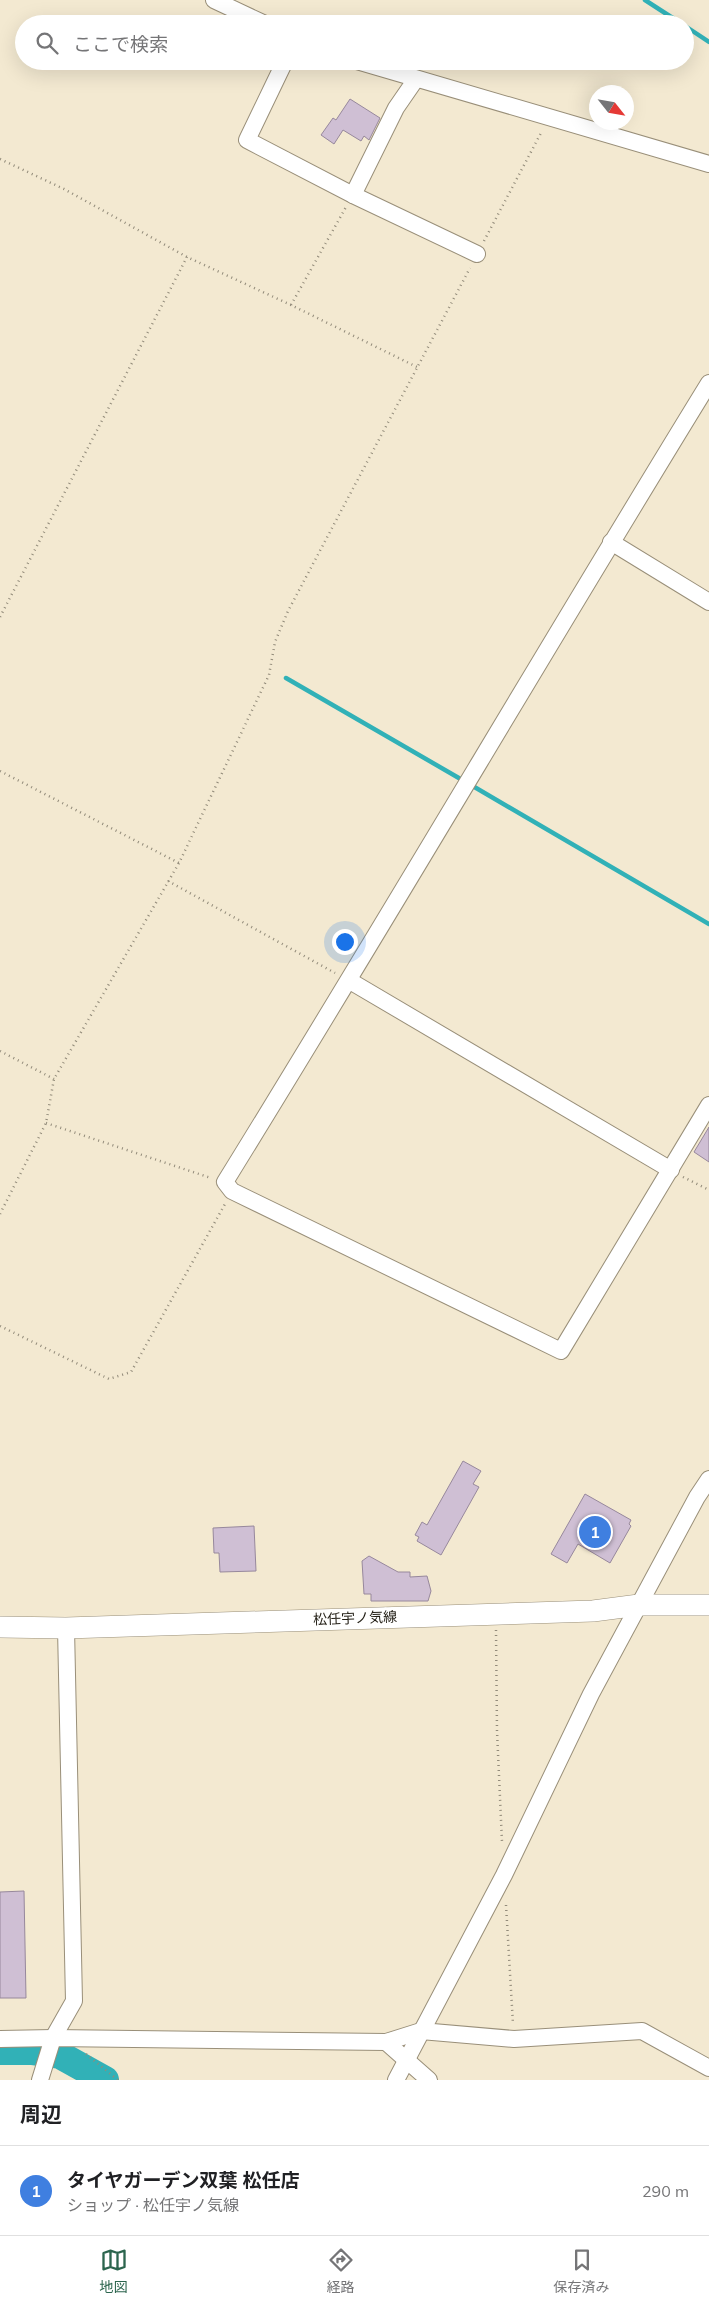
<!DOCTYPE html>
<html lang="ja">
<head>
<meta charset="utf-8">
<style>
	body { margin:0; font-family:Mulish,"Noto Sans JP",sans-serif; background:#f6f6f6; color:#202124 }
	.compass { position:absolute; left:589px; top:85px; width:45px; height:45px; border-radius:50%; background:#fff; box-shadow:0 5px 20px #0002; rotate:121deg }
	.you { position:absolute; left:344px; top:941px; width:18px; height:18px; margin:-12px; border:4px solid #fff; border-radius:50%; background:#1a73e8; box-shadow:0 0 0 8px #1a73e833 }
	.badge { display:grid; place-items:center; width:32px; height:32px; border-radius:50%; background:#2c654e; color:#fff; font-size:16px; font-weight:700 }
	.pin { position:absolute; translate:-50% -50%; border:2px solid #fff; box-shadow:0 1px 5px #0006 }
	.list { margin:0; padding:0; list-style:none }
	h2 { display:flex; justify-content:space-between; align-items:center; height:65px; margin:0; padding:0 20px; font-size:21px }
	h2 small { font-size:16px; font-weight:400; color:#757577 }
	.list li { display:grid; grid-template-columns:32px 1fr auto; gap:15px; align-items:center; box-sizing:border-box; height:90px; padding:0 20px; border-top:1px solid #e0e0e0 }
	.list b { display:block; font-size:19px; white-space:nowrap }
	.list p { margin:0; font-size:16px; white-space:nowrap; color:#757577 }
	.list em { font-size:16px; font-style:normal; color:#757577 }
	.icon { flex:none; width:28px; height:28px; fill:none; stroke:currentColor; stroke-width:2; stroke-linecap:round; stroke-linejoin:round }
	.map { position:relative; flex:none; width:709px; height:2080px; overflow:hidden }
	.search { position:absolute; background:#fff; box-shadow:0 5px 20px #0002; left:15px; right:15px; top:15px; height:55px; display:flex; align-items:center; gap:12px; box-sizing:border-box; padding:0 18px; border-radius:28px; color:#757577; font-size:19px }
	.sheet { height:155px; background:#fff }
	nav { display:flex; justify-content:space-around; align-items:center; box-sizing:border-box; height:70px; border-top:1px solid #e0e0e0; background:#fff; font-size:14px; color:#757577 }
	nav a { display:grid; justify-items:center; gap:2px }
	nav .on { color:#2c654e }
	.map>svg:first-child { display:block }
</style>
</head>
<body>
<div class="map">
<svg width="709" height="2080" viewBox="0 0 709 2080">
	<rect width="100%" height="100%" fill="#f3e9d1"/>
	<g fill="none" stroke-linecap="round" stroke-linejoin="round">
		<!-- stream -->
		<g stroke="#31b1b7" stroke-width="4.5">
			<path d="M 645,0 L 682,24"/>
			<path d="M 685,26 L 709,42"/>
			<path d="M 286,678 L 464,781"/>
			<path d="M 471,785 L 709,924"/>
		</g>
		<!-- river -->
		<path stroke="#31b1b7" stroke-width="28" d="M 0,2051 L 31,2051 L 60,2055 L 105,2080"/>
	</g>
	<!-- building -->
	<g fill="#cfbfd4" stroke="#97889c">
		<path d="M 350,99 L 380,118 L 369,140 L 364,136 L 361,141 L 343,130 L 334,144 L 321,135 L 333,118 L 336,120 Z"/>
		<path d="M 709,1127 L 709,1162 L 694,1152 Z"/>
		<path d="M 463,1461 L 481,1471 L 473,1484 L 479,1487 L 441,1555 L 417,1541 L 419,1537 L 415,1535 L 422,1522 L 427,1525 Z"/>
		<path d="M 585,1494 L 631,1520 L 629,1524 L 631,1526 L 610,1563 L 578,1544 L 567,1563 L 551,1554 Z"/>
		<path d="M 254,1526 L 256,1571 L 220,1572 L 219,1553 L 214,1553 L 213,1528 Z"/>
		<path d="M 369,1556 L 398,1572 L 410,1572 L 410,1577 L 427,1576 L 431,1591 L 428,1601 L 371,1601 L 371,1594 L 364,1594 L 362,1561 Z"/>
		<path d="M 24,1891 L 26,1998 L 0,1998 L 0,1892 Z"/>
	</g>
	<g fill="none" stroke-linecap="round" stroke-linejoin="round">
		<!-- minor casing -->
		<g stroke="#998f79" stroke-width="18">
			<g id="minor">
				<path d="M 214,0 L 265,24"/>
				<path d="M 285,61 L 247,140 L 353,195 L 477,254"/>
				<path d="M 357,61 L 709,164"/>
				<path d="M 353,195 L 396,108 L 416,79"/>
				<path d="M 709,383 C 546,648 389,917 225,1182 L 232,1191 L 561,1351 L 709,1105"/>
				<path d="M 611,542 L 709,602"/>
				<path d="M 350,981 L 671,1170"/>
				<path d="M 0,2039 L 53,2038 L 386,2042 L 421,2031 L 514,2039 L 642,2031 L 709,2068"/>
				<path d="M 386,2042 L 429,2080"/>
				<path d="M 40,2080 L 53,2038 L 74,2001 L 66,1628"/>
				<path d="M 396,2080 L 504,1875 L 591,1694 L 697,1497 L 709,1479"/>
			</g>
		</g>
		<!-- major casing -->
		<g stroke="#998f79" stroke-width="22">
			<path id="major" d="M 0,1627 L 66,1628 L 593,1611 L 639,1605 L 709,1605"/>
		</g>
		<!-- path -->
		<g stroke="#928b7a" stroke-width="2.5" stroke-dasharray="1 4" stroke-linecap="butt">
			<path d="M 0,159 L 64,189 L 187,257 L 291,305 L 417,367"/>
			<path d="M 484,241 L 542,131"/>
			<path d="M 291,305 L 346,207"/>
			<path d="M 0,617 L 187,257"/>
			<path d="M 0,771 L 179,863"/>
			<path d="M 168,881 L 335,973"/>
			<path d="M 0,1051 L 54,1079"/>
			<path d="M 46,1123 L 211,1178"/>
			<path d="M 683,1177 L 709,1190"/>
			<path d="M 0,1214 L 46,1123 L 54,1079 L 179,863 L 269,675 L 275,642 L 288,611 L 470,268"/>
			<path d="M 0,1326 L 109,1379 L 131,1372 L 225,1204"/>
			<path d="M 496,1630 L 497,1731 L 502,1842"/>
			<path d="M 506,1905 L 513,2024"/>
			<path d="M 86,2054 L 118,2080"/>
		</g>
		<!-- minor -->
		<use href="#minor" stroke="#fff" stroke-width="16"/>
		<!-- major -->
		<use href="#major" stroke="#fff" stroke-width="21"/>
	</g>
	<g text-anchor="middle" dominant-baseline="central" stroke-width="5" stroke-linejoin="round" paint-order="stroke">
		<!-- street labels -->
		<g font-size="14" fill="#201c13" stroke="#fff">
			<text transform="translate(355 1618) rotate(-2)">松任宇ノ気線</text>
		</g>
	</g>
</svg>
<svg class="compass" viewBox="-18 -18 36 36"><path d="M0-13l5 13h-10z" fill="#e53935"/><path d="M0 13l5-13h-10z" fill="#757577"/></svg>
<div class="you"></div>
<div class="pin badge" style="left:595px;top:1532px;background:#3f7fe0">1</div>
<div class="search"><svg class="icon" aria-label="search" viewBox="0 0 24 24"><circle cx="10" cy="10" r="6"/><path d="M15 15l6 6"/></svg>ここで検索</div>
</div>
<section class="sheet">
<h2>周辺<small></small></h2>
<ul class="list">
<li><span class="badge" style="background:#3f7fe0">1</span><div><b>タイヤガーデン双葉 松任店</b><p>ショップ · 松任宇ノ気線</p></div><em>290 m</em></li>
</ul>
</section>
<nav>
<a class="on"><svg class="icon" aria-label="map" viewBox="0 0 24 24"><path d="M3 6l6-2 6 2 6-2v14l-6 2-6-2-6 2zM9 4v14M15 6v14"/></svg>地図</a>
<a><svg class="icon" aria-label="directions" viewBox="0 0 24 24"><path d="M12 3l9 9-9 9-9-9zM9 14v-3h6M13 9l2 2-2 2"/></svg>経路</a>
<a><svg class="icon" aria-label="saved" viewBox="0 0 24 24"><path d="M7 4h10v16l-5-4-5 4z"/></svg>保存済み</a>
</nav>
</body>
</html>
